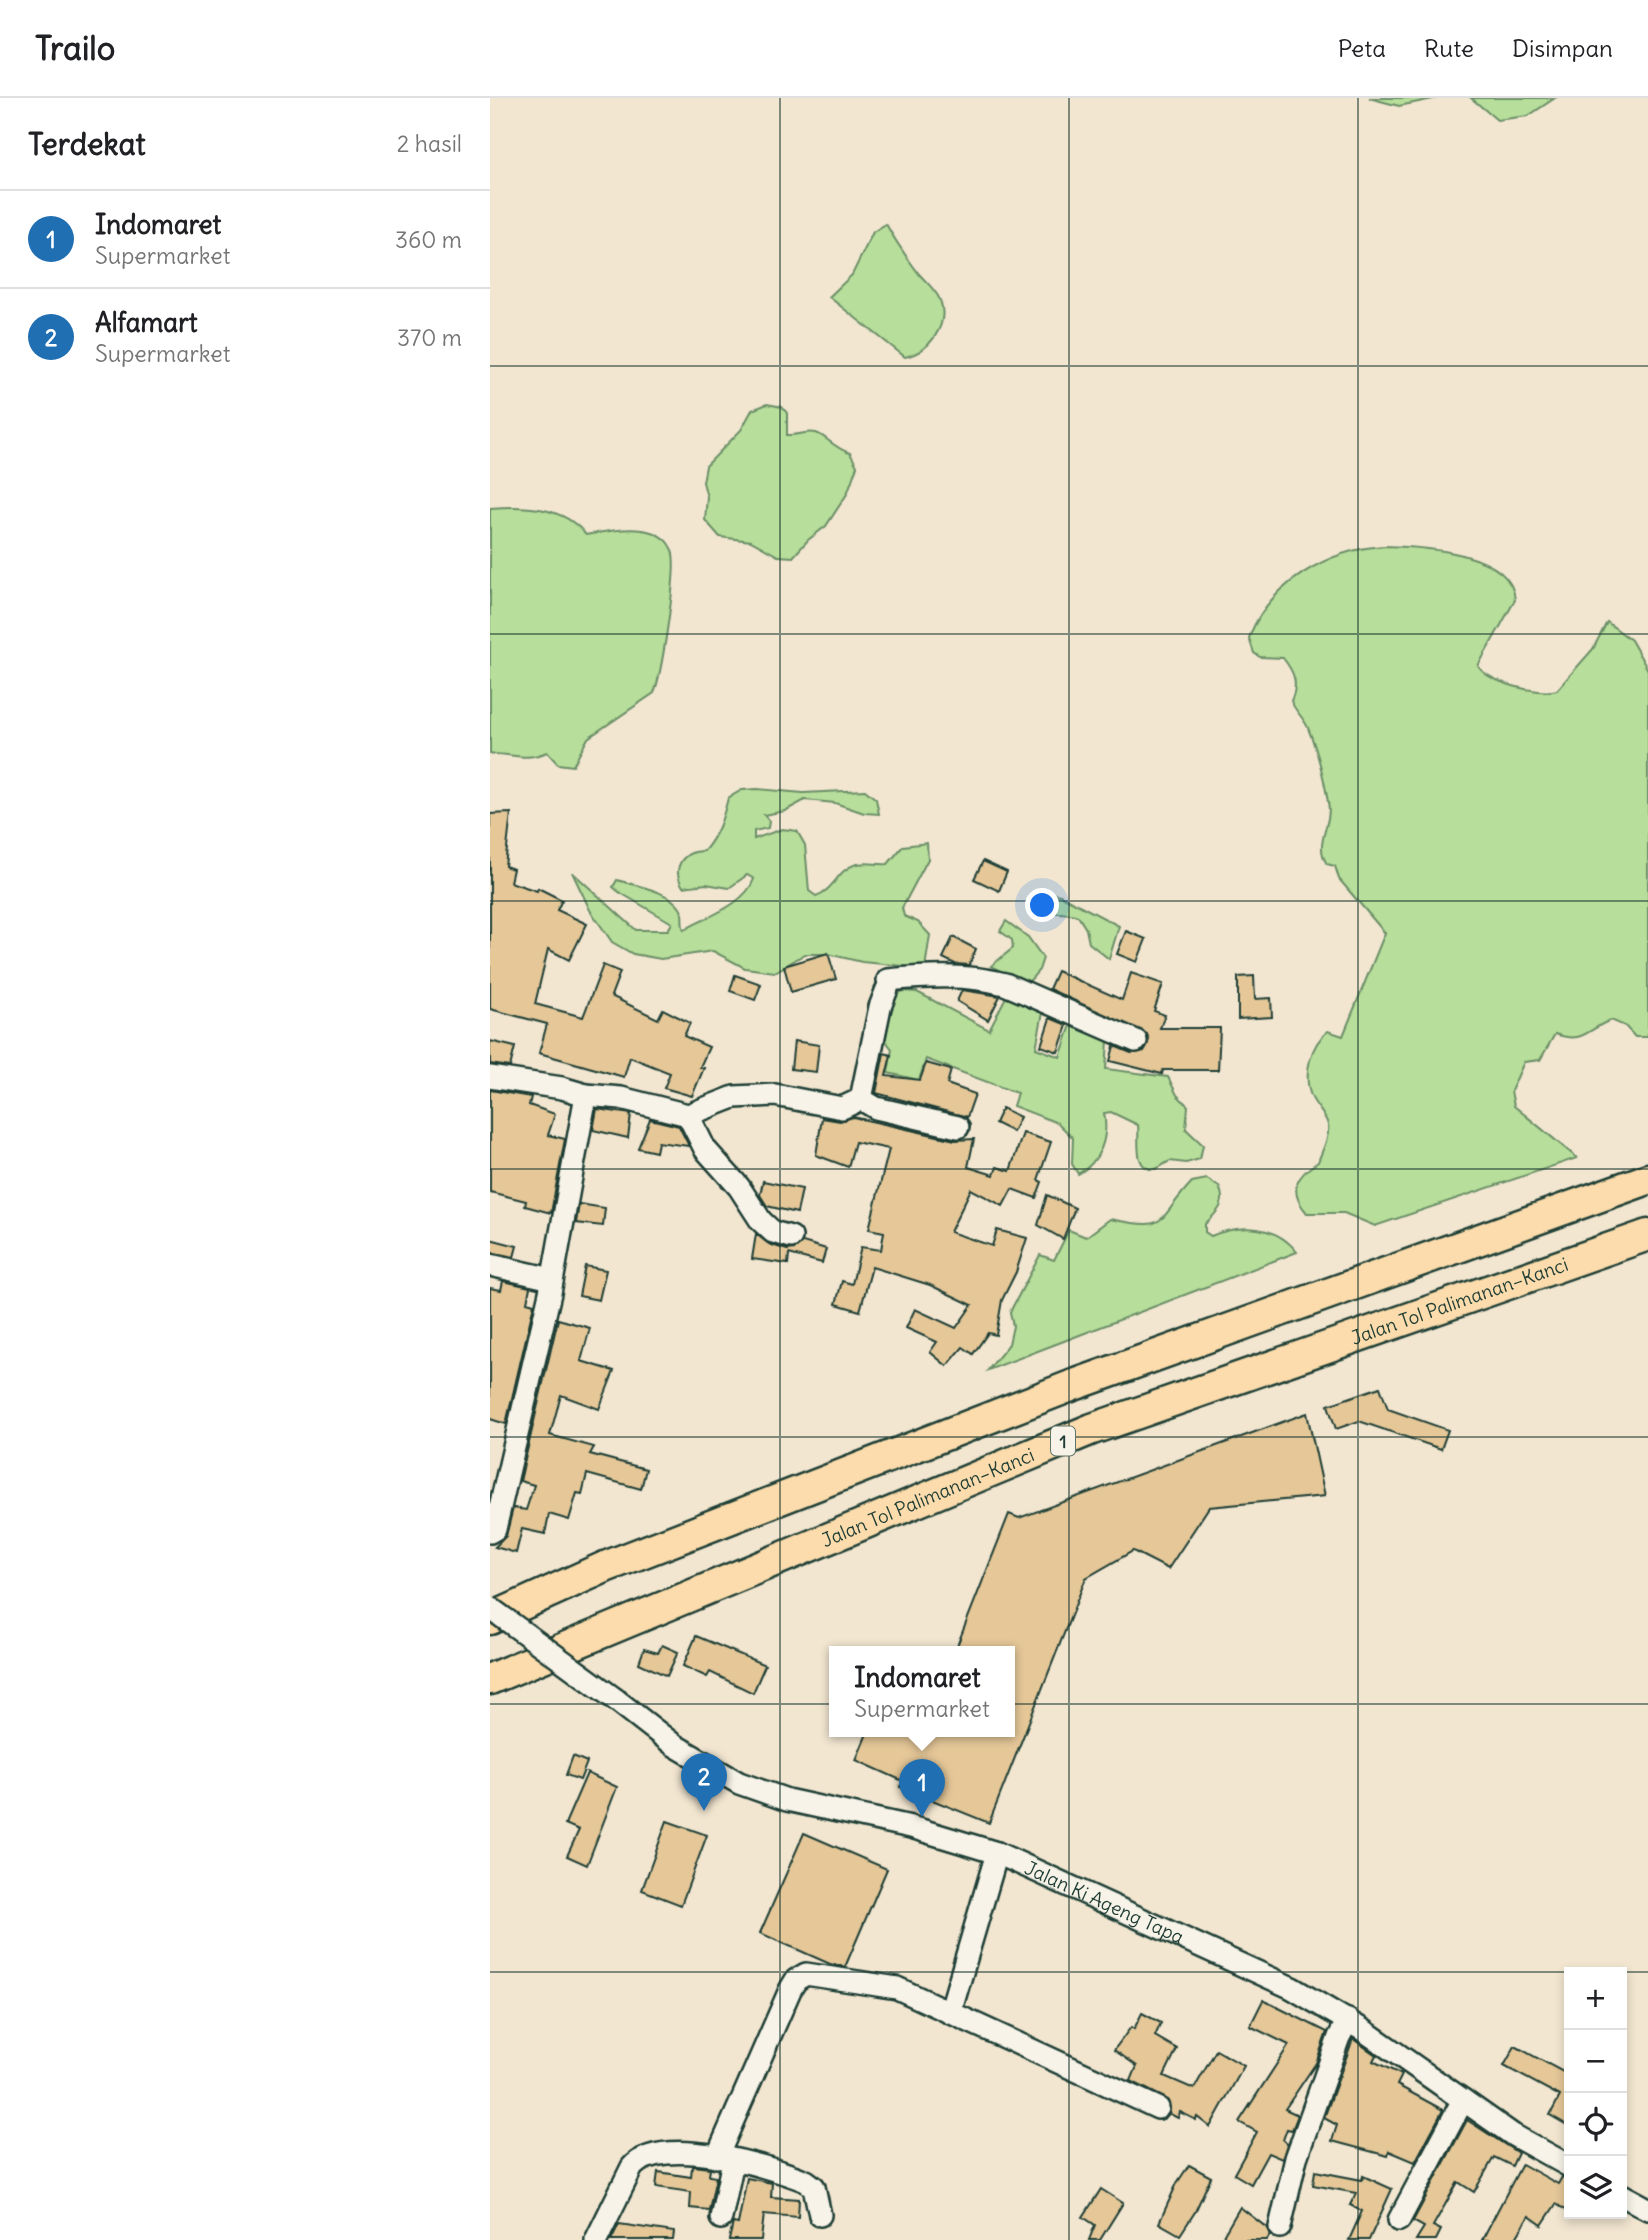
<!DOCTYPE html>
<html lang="id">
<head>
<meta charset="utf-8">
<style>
	body { margin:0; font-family:Delius,sans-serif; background:#f2f2f2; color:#202124 }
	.controls { position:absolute; right:21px; bottom:21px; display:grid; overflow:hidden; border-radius:0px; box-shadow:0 4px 10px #0003 }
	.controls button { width:63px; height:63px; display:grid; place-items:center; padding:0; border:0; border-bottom:2px solid #e0e0e0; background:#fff; color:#202124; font:35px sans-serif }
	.you { position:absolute; left:553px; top:808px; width:24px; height:24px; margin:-18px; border:5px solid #fff; border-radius:50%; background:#1a73e8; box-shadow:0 0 0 10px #1a73e833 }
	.badge { display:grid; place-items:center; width:46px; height:46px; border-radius:50%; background:#1f6fb2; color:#fff; font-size:23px; font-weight:700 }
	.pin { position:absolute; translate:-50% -58px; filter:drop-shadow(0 2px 4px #0008) }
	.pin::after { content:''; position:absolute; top:37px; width:24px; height:21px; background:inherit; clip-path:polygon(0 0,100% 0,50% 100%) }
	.popup { position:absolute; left:339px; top:1548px; width:186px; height:91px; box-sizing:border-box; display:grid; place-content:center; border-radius:0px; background:#fff; filter:drop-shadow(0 2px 5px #0005); font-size:23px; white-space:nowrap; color:#757577 }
	.popup b { font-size:26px; color:#202124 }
	.popup::after { content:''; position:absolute; left:50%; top:100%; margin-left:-14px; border:14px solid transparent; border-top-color:#fff }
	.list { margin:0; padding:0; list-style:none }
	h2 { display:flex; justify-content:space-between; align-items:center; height:91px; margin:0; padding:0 28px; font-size:30px }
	h2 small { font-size:23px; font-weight:400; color:#757577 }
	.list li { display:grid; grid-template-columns:46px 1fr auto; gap:21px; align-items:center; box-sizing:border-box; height:98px; padding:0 28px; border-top:2px solid #e0e0e0 }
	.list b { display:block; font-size:26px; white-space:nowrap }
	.list p { margin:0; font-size:23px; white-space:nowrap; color:#757577 }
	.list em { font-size:23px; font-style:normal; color:#757577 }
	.icon { flex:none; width:38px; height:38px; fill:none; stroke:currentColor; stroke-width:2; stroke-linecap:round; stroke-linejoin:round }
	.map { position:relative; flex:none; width:1158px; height:2142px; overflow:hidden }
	header { display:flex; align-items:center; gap:42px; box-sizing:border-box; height:98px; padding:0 35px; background:#fff; border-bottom:2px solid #e0e0e0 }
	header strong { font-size:33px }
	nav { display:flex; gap:38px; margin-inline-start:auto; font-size:24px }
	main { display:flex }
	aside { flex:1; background:#fff }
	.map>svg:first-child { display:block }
</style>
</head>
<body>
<header>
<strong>Trailo</strong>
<nav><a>Peta</a><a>Rute</a><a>Disimpan</a></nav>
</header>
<main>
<aside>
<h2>Terdekat<small>2 hasil</small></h2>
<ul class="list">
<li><span class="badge">1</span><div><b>Indomaret</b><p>Supermarket</p></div><em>360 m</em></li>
<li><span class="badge">2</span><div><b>Alfamart</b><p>Supermarket</p></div><em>370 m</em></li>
</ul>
</aside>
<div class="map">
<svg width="1158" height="2142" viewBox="0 0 1158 2142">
	<rect width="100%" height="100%" fill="#f2e6d0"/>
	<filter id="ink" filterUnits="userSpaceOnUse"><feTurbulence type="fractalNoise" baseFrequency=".0143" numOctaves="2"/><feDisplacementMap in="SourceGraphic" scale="14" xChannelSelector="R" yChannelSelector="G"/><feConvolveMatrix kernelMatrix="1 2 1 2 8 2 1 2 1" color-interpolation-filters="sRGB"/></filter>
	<g filter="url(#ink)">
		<!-- green -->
		<g fill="#b7de9a" stroke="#6b8e67" stroke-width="2">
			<path d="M 879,0 L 948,0 L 909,8 Z"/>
			<path d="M 981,0 L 1065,0 L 1038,18 L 1007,22 Z"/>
			<path d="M 396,126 C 406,144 417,160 429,176 C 436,184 446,192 450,202 C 460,228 438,254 415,259 L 339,199 L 362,177 L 383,134 Z"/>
			<path d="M 277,306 L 292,309 L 297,315 L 297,337 C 307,338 316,333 326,335 C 336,338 344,350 360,355 L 367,368 L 357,396 L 336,428 L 318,442 L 303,459 L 288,458 L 261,443 L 230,439 L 215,422 L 217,399 L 213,384 L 216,368 L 251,332 L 262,312 Z"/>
			<path d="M 0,410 C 33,407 74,408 96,437 C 118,433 157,424 175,442 C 178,444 183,453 183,456 C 187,475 172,576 164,595 L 98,640 L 83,668 L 68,666 L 57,654 C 35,664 22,655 0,656 Z"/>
			<path d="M 894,448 C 932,449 1022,453 1025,502 L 988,568 C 997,584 1049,598 1067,592 L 1103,551 L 1117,524 L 1141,542 L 1158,572 L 1158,939 L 1145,939 L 1135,928 L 1121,922 C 1096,932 1094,946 1065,936 L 1050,962 L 1034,964 L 1021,993 L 1024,1008 L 1087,1060 L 885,1128 L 854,1115 L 817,1115 C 797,1092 807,1077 828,1064 C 832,1053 840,1038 838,1027 C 836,1017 825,1008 821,998 C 813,977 820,947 838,933 L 853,938 L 895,835 L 849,781 L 845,768 L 837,766 C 823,745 843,727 838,704 C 834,680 827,652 818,630 C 814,620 805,613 801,603 C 809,585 804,574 793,560 L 770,559 L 764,555 L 759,540 C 778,486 840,451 894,448 Z"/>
			<path d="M 267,691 L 313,695 L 375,692 L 386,701 L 389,716 L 374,715 L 345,705 L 315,702 L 295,713 L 274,717 L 279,723 L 278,730 L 264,733 L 264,741 L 292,731 L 307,733 L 315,747 L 319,793 L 326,798 C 343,793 348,772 364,767 C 374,763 387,767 398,766 L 413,748 L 437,745 L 438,761 L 412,810 L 414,818 L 428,824 L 440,837 L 435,870 L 372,864 L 338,856 L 315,856 L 285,874 L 255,870 L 223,853 L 171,861 L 143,856 L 122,844 L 100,812 L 82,774 L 146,832 L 178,832 L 182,825 L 129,794 L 123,789 L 127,782 C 146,788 178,792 190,810 C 195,817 190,824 194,832 C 216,819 255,807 264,781 L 257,777 L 239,790 L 216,786 L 193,789 C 181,770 192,753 214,753 C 228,737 233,720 238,700 L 252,692 Z"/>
			<path d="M 548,793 L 570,797 L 629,828 L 619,861 L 599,845 L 596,831 L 588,818 C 571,811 552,820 537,810 L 541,795 Z"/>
			<path d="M 516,823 L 538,839 L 553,860 L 549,872 L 536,887 L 501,868 L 523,850 L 522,842 L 510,833 Z"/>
			<path d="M 520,891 L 554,909 L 546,950 L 570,959 L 582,924 L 618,942 L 616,971 L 678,979 L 687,997 L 698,1008 L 696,1031 L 713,1047 L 710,1061 L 696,1065 L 680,1063 C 675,1065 670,1070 665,1071 C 642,1073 650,1039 648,1027 L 621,1014 L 614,1015 C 619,1040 610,1064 588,1076 L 582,1066 L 583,1040 L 568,1025 L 523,1008 L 527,995 L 436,961 L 429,982 L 398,975 L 402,951 L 389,934 L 398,901 L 413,893 L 427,894 L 499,932 Z"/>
			<path d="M 717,1081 L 729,1089 C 738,1106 726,1115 715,1126 L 715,1134 L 721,1138 C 752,1125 786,1127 807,1154 L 498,1272 L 519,1246 L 523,1228 L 520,1214 L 550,1157 L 564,1162 L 579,1132 L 596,1139 L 620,1121 C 681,1134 665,1123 702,1084 Z"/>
		</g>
		<!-- building -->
		<g fill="#e5c798" stroke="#1f3d34" stroke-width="2">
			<path d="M 21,715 L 15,768 L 23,771 L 20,784 L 47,793 L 48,790 L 72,802 L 67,812 L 97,826 L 79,862 L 58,851 L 45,906 L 93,919 L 113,867 L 130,874 L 121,898 L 168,921 L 173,911 L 200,925 L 194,938 L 219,949 L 210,969 L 214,970 L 202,998 L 174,990 L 180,975 L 140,959 L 134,979 L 49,955 L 57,926 L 0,911 L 0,716 Z"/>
			<path d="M 493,763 L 517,774 L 509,793 L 484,781 Z"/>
			<path d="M 636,833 L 656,841 L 647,864 L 627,856 Z"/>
			<path d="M 463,839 L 486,851 L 479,867 L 465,866 L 453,860 Z"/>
			<path d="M 338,855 L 346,881 L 301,894 L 294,868 Z"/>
			<path d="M 567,873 L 632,902 L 641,875 L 673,886 L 664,913 L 675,917 L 670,930 L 730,930 L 728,972 L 673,972 L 672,976 L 620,963 L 624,948 L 641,955 L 654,953 L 659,942 L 657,936 L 559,891 Z"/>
			<path d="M 245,877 L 271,886 L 265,902 L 240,893 Z"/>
			<path d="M 764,878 L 765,901 L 781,900 L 782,919 L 748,921 L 748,879 Z"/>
			<path d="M 472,892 L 510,898 L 498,922 L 467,903 Z"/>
			<path d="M 560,920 L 577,927 L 568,954 L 551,948 Z"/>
			<path d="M 0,943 L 25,949 L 20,969 L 0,966 Z"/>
			<path d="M 304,943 L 329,947 L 326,974 L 301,971 Z"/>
			<path d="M 394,955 L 401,957 L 396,978 L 430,982 L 436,965 L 461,972 L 457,986 L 485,996 L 477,1019 L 386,995 Z"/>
			<path d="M 0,992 L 41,999 L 39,1007 L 65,1016 L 58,1037 L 75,1041 L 61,1115 L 35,1108 L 36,1103 L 0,1094 Z"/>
			<path d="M 512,1010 L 530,1019 L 523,1034 L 505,1025 Z"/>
			<path d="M 107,1011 L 141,1016 L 138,1040 L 103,1032 Z"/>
			<path d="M 363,1019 L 465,1042 L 484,1041 L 478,1069 L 504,1077 L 507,1069 L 520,1073 L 533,1035 L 561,1044 L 548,1082 L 552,1084 L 546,1100 L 522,1091 L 513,1108 L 481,1091 L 460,1134 L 502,1148 L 507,1132 L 537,1140 L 526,1174 L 512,1202 L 506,1237 L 498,1235 L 483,1256 L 473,1249 L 457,1268 L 440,1254 L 447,1244 L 416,1230 L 425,1211 L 466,1230 L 482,1207 L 440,1187 L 382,1169 L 370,1213 L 346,1206 L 352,1183 L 362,1186 L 371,1149 L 391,1152 L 394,1134 L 379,1131 L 399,1051 L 365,1044 L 358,1069 L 326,1057 L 332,1020 L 350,1023 Z"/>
			<path d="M 160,1021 L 189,1028 L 199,1048 L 168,1044 L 166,1054 L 148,1050 Z"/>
			<path d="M 273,1083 L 312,1091 L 307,1115 L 277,1108 L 270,1097 Z"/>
			<path d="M 557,1097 L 585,1110 L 573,1141 L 548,1127 Z"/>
			<path d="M 89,1106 L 115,1110 L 113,1128 L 86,1125 Z"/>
			<path d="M 266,1136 L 279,1146 L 297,1152 L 305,1151 L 313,1144 L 336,1151 L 332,1165 L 299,1156 L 298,1166 L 262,1161 Z"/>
			<path d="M 0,1141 L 27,1148 L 24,1159 L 0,1154 Z"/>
			<path d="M 95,1168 L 116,1172 L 109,1202 L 89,1198 Z"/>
			<path d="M 13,1183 L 40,1189 L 37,1204 L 44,1206 L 16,1326 L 0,1321 L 0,1190 L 11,1192 Z"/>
			<path d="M 68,1221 L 100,1230 L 91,1263 L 124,1273 L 109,1311 L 71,1297 L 60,1337 L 104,1349 L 100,1356 L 156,1371 L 151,1391 L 97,1376 L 92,1396 L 87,1395 L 79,1422 L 59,1416 L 55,1436 L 32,1431 L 26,1455 L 5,1449 L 16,1438 L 23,1410 L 36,1412 L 44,1387 L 30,1383 Z"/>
			<path d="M 890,1289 L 898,1311 L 958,1332 L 951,1351 L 869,1323 L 846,1331 L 838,1307 Z"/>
			<path d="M 817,1315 L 835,1398 L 719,1409 L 678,1471 L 643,1453 L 596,1480 L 499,1725 L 410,1689 L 413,1683 L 366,1662 L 378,1633 L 520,1633 L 520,1553 L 465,1553 L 519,1416 L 529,1420 Z"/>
			<path d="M 206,1538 L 275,1567 L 263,1595 L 220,1574 L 217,1579 L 193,1568 Z"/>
			<path d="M 172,1547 L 188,1554 L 177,1578 L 149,1565 L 154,1551 L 168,1555 Z"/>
			<path d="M 83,1658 L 97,1664 L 90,1682 L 76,1677 Z"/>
			<path d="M 97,1675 L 127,1689 L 97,1767 L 77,1758 L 89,1732 L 75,1726 Z"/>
			<path d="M 177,1723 L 217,1737 L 191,1807 L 152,1792 Z"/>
			<path d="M 314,1735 L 397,1771 L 355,1869 L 340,1866 L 270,1835 Z"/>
			<path d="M 773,1902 L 837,1934 L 826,1965 L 795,2011 L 808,2017 L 802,2032 L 797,2031 L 793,2042 L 797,2046 L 792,2061 L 778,2055 L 761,2086 L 744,2076 L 767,2034 L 749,2024 L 799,1947 L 760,1928 Z"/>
			<path d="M 652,1915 L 671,1925 L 665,1938 L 687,1951 L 674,1978 L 704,1991 L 726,1952 L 754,1968 L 720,2029 L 707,2019 L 706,2022 L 690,2014 L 688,2020 L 680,2016 L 678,2002 L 641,1983 L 647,1968 L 624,1952 L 641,1929 L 644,1931 Z"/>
			<path d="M 863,1941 L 886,1957 L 883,1963 L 912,1977 L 907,1987 L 953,2012 L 925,2064 L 899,2053 L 898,2058 L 842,2043 L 847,2027 L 834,2020 Z"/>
			<path d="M 1025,1948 L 1079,1977 L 1079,2028 L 1060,2017 L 1070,1998 L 1014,1968 Z"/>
			<path d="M 977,2022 L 1028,2055 L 1022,2068 L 1004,2059 L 984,2094 L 968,2084 L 943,2128 L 951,2132 L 946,2142 L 926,2142 L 934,2129 L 923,2123 Z"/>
			<path d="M 1032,2066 L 1068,2086 L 1072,2079 L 1079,2081 L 1079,2114 L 1066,2106 L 1052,2127 L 1039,2118 L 1025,2142 L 992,2142 Z"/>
			<path d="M 699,2067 L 721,2079 L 705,2114 L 690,2137 L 669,2125 L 687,2085 Z"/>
			<path d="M 202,2068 L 220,2070 L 219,2078 L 226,2079 L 219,2112 L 200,2110 L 201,2094 L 166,2089 L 168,2074 L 201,2079 Z"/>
			<path d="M 825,2073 L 872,2082 L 873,2078 L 902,2091 L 879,2142 L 859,2142 L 872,2113 L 860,2107 L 866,2095 L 823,2087 Z"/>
			<path d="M 257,2080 L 282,2085 L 281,2099 L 309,2101 L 308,2119 L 274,2116 L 271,2142 L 239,2142 L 243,2125 L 248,2126 Z"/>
			<path d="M 611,2091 L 633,2105 L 610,2142 L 599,2142 L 605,2127 L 593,2119 Z"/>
			<path d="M 750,2109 L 777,2130 L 780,2137 L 777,2142 L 741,2142 L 733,2138 Z"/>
			<path d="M 129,2126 L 184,2134 L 183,2142 L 121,2142 Z"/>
		</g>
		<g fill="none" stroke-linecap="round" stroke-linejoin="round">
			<!-- minor casing -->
			<g stroke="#1f3d34" stroke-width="26">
				<g id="minor">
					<path d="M 398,882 C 437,878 477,876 515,886 L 646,943"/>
					<path d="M 0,979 L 72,990 L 96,997 L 60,1195 L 5,1431 L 0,1434"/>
					<path d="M 96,997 L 131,1000 L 198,1017 L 244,999 L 285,997 L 352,1010 L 371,1001 L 390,909 L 397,891"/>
					<path d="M 371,1001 L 386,1010 L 468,1029"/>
					<path d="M 198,1017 L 215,1051 L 249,1089 L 271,1123 L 283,1134 L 301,1139"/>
					<path d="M 0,1167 L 62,1181"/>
					<path id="s1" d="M 125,1601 L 184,1647 L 249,1685 L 297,1702 L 421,1729 L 507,1755 L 802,1890 L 873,1932 L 1023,2037 L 1079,2068"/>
					<path d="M 460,1915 L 507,1755"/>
					<path d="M 227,2059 L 300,1892 L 306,1882 L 316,1876 L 407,1890 L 668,2010"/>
					<path d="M 1132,2097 L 1158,2111"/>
					<path d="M 231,2120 L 243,2063"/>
					<path d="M 909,2122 L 973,2002"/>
					<path d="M 790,2129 L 806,2060 L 849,1939 L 858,1922"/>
					<path d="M 106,2142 L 142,2069 C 172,2036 279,2068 316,2083 L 324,2089 L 330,2117"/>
				</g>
			</g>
			<!-- highway casing -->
			<g stroke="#1f3d34" stroke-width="35">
				<g id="highway">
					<path d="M 0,1521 L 115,1469 L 581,1288 L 1158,1081"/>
					<path id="s2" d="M 0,1581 L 602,1331 L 1158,1137"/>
				</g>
			</g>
			<!-- minor -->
			<use href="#minor" stroke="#f7f3e8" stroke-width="21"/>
			<!-- highway -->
			<use href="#highway" stroke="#fcdcac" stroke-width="30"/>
			<!-- minor-bridge casing -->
			<g stroke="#1f3d34" stroke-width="26" stroke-linecap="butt">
				<path id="minor-bridge" d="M 0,1510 L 125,1601"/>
			</g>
			<!-- minor-bridge -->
			<use href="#minor-bridge" stroke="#f7f3e8" stroke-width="21"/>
		</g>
	</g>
	<!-- grid -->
	<path fill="none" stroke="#1f3d34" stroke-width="2" stroke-opacity="0.55" d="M 290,0 L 290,2142M 579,0 L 579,2142M 868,0 L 868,2142M 0,268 L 1158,268M 0,536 L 1158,536M 0,803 L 1158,803M 0,1071 L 1158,1071M 0,1339 L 1158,1339M 0,1606 L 1158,1606M 0,1874 L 1079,1874M 1079,1874 L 1132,1874M 1132,1874 L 1158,1874"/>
	<g text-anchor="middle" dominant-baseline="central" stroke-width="7" stroke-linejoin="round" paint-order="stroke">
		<!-- shield labels -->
		<rect fill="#f7f3e8" stroke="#60746a" stroke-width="2" x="561" y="1328.5" width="24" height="29" rx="5"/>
		<g font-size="18" font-weight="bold" fill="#1f3d34">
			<text x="573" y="1343">1</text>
		</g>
		<!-- street labels -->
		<g font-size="19" fill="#1f3d34" stroke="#f7f3e8">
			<text stroke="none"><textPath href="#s2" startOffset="1041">Jalan Tol Palimanan–Kanci</textPath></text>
			<text stroke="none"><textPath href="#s2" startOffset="474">Jalan Tol Palimanan–Kanci</textPath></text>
			<text stroke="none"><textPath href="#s1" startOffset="536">Jalan Ki Ageng Tapa</textPath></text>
		</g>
	</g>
</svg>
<div class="controls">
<button>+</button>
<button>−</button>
<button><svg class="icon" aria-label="locate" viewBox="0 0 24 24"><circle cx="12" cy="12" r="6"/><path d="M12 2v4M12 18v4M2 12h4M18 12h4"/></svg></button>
<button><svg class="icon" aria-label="layers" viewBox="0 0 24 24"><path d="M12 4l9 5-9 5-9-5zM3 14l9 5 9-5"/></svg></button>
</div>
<div class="you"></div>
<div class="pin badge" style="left:432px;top:1719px">1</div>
<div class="popup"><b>Indomaret</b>Supermarket</div>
<div class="pin badge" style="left:214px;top:1713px">2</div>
</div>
</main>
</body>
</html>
